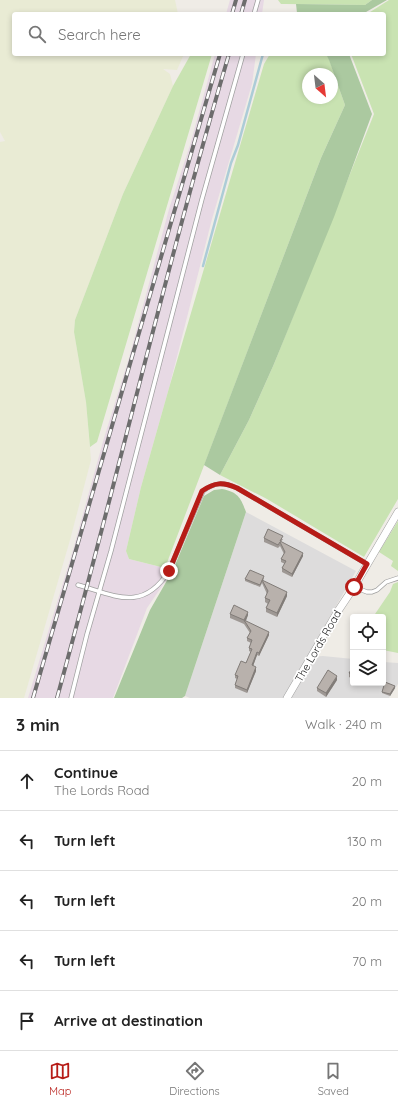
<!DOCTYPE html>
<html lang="en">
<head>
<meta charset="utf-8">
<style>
	body { margin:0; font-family:Quicksand,sans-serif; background:#f6f6f6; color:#222 }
	.controls { position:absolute; right:12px; bottom:12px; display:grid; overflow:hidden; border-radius:4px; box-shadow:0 2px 6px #0003 }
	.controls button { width:36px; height:36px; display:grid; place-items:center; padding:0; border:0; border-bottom:1px solid #e0e0e0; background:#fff; color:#222; font:20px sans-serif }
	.compass { position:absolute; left:302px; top:68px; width:36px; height:36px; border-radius:50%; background:#fff; box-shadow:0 2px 6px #0003; rotate:152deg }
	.stop { position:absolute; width:12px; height:12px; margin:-9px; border:3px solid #b71c17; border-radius:50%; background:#fff }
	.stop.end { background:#b71c17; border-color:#fff; box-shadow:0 1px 4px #0008 }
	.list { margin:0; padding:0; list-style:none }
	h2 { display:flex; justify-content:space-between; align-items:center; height:52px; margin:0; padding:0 16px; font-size:17px }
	h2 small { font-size:13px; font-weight:400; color:#767676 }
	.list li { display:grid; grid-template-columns:26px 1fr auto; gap:12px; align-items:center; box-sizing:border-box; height:60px; padding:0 16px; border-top:1px solid #e0e0e0 }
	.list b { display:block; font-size:15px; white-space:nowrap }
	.list p { margin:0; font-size:13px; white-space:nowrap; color:#767676 }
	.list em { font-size:13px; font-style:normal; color:#767676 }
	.icon { flex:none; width:22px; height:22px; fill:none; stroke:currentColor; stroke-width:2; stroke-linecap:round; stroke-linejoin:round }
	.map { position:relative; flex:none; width:398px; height:698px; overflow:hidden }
	.search { position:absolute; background:#fff; box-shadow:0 2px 6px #0003; left:12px; right:12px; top:12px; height:44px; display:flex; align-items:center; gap:10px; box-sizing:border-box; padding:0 14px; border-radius:4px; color:#767676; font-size:15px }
	.sheet { height:352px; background:#fff }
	nav { display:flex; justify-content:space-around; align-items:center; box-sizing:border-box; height:56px; border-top:1px solid #e0e0e0; background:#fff; font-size:11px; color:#767676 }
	nav a { display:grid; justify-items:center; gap:2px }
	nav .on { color:#b71c17 }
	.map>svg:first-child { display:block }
</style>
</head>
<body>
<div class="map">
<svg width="398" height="698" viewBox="0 0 398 698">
	<rect width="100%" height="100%" fill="#efece6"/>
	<!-- residential -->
	<path fill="#dddcdc" d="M 246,512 L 356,571 L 307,657 L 323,656 L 353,659 L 353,683 L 383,683 L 383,662 L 398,663 L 398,684 L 389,698 L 190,698 L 185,696 Z"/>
	<!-- industrial -->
	<g fill="#e7d9e4">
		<path d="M 230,0 L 264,0 L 262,14 L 226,14 Z"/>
		<path d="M 215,54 L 256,54 L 252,84 L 212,219 L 169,388 L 141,487 L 126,551 L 129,559 L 173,570 L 147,608 L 113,698 L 28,698 L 73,550 L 104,438 L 129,358 L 169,209 L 190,145 Z"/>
	</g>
	<!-- farmland -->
	<path fill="#e9ebd4" d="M 0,0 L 175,0 L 178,14 L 14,14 L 14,54 L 184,54 L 177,70 L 163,69 L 170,74 L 173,86 L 123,194 L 75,320 L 74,332 L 86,402 L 91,460 L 70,540 L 24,698 L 0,698 L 0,142 L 5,141 L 0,132 Z"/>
	<!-- grass -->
	<g fill="#c9e3b2" fill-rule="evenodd">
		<path d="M 278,0 L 372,0 L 365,5 L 286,4 L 281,4 Z"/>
		<path d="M 389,0 L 398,0 L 398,499 L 364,557 L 267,499 L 220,475 L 249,420 L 274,364 L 374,114 L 351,54 L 384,54 L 384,14 L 346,14 L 367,14 Z"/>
		<path d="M 191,54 L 212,54 L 97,442 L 90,447 L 86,402 L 74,332 L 75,320 L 123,194 L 173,86 Z"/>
		<path d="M 270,54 L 326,54 L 329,59 L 345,105 L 321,158 L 165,568 L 129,559 L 126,551 L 141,487 L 169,388 L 264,64 ZM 308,74 L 332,74 L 332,98 L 308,98 Z"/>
		<path d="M 398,521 L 398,571 L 391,566 L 393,561 L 379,552 Z"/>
		<path d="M 398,582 L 398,653 L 383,650 L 383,617 L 373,617 L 390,592 L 393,584 Z"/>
	</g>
	<!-- forest -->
	<g fill="#abc9a0">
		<path d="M 372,0 L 387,0 L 366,12 L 297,13 L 296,4 L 365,5 Z"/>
		<path d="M 326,54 L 349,54 L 372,114 L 334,217 L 274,364 L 249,420 L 220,475 L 204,465 L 321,158 L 345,105 L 329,60 Z"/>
		<path d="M 222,489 C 238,492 241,498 246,512 L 185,696 L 182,698 L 114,698 L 150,610 L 173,570 L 204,496 L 214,490 Z"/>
	</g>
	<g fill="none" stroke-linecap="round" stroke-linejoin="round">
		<!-- stream -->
		<path stroke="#acccd7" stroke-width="2.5" d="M 203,266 L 231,163 L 238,145 L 263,54"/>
		<!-- lane casing -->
		<g stroke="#a0a0a0" stroke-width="5">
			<g id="lane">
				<path d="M 254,14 L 258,0"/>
				<path d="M 78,585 C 116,596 143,612 169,571 L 203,491 C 215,482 223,482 237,488 L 367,564"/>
				<path d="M 354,587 L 367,592 L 372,592 L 377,590 L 386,582 L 398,578"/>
				<path d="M 71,698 L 87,634 L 111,551 L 202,199 L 243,54"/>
			</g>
		</g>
		<!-- street casing -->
		<g stroke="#a0a0a0" stroke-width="8">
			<path id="street" d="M 287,698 L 338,611 L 354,587 L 398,512"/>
		</g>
		<!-- lane -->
		<use href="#lane" stroke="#fff" stroke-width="3.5"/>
		<!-- street -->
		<use href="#street" stroke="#fff" stroke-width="7"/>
		<!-- rail casing -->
		<g stroke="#6d6d6d" stroke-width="4">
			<g id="rail">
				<path d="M 232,14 L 236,0"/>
				<path d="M 241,14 L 245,0"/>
				<path d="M 33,698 L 220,54"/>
				<path d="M 57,698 C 116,484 166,267 229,54"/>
			</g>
		</g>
		<!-- rail -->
		<use href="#rail" stroke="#fff" stroke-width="2.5" stroke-dasharray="8" stroke-linecap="butt"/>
	</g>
	<!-- wall -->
	<g fill="#9e9894">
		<path d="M 264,538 L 283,539 L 281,542 L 303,556 L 292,577 L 282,572 L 282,568 L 285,564 L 281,562 L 281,559 L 284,554 L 280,546 L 278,548 L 264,542 Z"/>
		<path d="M 264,578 L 263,581 L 287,596 L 277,617 L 266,612 L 266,608 L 268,604 L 265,602 L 265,598 L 267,594 L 262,583 L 260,587 L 245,581 L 245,579 Z"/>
		<path d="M 230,614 L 248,615 L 246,621 L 269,635 L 259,656 L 257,655 L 253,666 L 256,671 L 247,693 L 235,688 L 235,685 L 237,679 L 235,678 L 235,675 L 246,663 L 251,652 L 249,651 L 249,648 L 251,643 L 247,641 L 247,638 L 250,633 L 244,624 L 230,618 Z"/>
		<path d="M 353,667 L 353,679 L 349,677 L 349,673 Z"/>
		<path d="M 337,680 L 326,697 L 317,691 L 317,688 Z"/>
		<path d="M 395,688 L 390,696 L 382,693 L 382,692 Z"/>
	</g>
	<!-- shaded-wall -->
	<g fill="#817c78">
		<path d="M 303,553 L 303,556 L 292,577 L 292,574 Z"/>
		<path d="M 287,592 L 287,596 L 277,617 L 277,613 Z"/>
		<path d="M 248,612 L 248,615 L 245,622 L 244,621 Z"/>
		<path d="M 269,632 L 269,635 L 259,656 L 259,653 Z"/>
		<path d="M 257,652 L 257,655 L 252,669 L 252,665 Z"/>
		<path d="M 256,667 L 256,671 L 247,693 L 247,690 Z"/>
		<path d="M 337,676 L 337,680 L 326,697 L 326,693 Z"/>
		<path d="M 395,686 L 395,688 L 390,696 L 390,694 Z"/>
	</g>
	<!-- building -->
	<g fill="#b8b1ac" stroke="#817c78">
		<path d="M 268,529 L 283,536 L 280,541 L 303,553 L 292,574 L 282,568 L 286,561 L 281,559 L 285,552 L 280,542 L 278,545 L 264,538 Z"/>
		<path d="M 250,570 L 264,576 L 260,585 L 245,579 Z"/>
		<path d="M 262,580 L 287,592 L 277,613 L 266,608 L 270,600 L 265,598 L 268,591 Z"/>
		<path d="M 234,605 L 248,612 L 244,620 L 269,632 L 259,653 L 257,652 L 252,665 L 256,667 L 247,690 L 235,685 L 238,676 L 235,675 L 241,661 L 246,663 L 252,649 L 249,648 L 252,640 L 247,638 L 251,631 L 244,620 L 230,614 Z"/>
		<path d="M 353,667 L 353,675 L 349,673 Z"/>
		<path d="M 328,670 L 337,676 L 326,693 L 317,688 Z"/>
		<path d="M 385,682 L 395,686 L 390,694 L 382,692 Z"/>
	</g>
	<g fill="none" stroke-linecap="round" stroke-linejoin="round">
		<!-- route -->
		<path stroke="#b71c17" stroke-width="5" d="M 169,571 L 202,491 C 215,482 223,482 237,488 L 367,564 L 354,587"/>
	</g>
	<g text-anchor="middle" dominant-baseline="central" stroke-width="3.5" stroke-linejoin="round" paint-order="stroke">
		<!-- street labels -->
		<g font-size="11" fill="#1f1f1f" stroke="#fff">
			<text transform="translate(318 646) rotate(-60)">The Lords Road</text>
		</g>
	</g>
</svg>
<div class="controls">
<button><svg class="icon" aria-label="locate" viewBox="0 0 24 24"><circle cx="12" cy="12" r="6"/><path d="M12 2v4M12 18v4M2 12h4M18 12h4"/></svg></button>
<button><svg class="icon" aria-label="layers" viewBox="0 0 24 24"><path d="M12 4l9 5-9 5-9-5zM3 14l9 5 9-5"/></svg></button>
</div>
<svg class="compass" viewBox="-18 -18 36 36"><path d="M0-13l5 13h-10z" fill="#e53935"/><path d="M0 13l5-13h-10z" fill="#767676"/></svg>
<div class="stop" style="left:354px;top:587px"></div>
<div class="stop end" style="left:169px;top:571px"></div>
<div class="search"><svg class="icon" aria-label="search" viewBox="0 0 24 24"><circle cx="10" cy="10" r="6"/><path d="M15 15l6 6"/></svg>Search here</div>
</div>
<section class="sheet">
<h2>3 min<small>Walk · 240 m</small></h2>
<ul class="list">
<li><svg class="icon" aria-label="ahead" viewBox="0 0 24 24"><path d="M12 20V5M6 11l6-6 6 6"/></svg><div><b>Continue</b><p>The Lords Road</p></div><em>20 m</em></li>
<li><svg class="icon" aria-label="left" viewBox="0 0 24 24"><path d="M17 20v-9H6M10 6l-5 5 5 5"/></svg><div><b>Turn left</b></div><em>130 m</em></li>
<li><svg class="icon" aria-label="left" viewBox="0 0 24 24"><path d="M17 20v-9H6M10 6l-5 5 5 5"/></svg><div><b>Turn left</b></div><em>20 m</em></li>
<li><svg class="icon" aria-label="left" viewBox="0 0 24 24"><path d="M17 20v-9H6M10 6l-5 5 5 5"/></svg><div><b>Turn left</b></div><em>70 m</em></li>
<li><svg class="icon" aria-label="arrive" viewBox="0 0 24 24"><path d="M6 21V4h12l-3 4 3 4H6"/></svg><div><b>Arrive at destination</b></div></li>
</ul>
</section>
<nav>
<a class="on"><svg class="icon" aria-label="map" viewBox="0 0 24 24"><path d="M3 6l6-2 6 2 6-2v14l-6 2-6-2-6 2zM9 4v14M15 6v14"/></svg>Map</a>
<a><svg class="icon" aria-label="directions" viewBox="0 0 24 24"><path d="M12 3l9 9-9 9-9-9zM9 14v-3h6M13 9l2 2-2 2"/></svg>Directions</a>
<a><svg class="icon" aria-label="saved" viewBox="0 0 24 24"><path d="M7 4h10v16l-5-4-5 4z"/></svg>Saved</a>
</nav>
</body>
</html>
